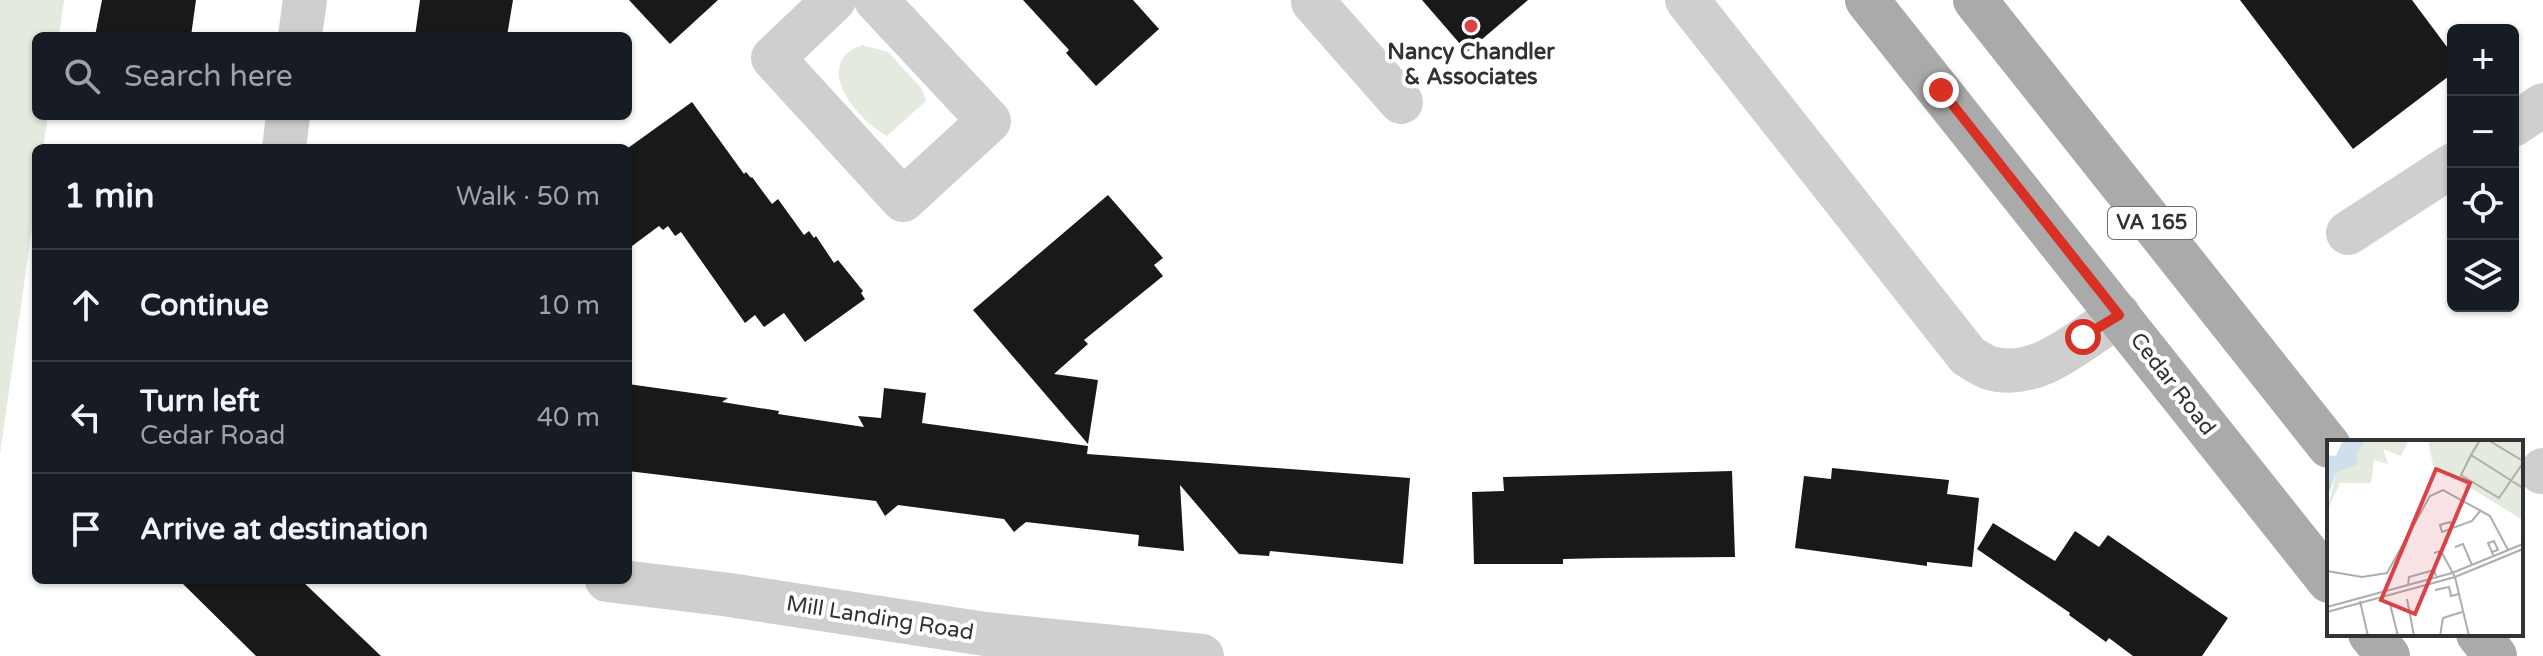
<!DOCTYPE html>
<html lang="en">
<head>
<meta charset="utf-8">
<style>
	body { margin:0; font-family:"Varela Round",sans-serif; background:#242831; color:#f1f3f6 }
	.controls { position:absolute; right:24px; top:24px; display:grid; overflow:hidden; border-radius:12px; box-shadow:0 2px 6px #0004 }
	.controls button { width:72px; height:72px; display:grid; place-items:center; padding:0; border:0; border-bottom:2px solid #363941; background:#171b24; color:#f1f3f6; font:40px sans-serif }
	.stop { position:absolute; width:24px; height:24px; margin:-18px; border:6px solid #d93025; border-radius:50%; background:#fff }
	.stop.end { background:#d93025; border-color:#fff; box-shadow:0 2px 8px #0008 }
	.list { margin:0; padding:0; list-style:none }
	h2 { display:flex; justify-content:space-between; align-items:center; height:104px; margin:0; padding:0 32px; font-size:34px }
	h2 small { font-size:26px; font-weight:400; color:#9ea1a6 }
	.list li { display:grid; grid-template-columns:52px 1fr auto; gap:24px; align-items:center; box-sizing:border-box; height:112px; padding:0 32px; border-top:2px solid #363941 }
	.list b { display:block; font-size:30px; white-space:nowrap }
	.list p { margin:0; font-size:26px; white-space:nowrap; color:#9ea1a6 }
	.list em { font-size:26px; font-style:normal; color:#9ea1a6 }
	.icon { flex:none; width:44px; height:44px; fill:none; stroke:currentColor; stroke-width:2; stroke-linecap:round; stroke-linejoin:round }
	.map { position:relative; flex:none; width:2543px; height:656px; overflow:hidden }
	.search { position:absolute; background:#171b24; box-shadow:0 2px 6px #0004; left:32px; top:32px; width:600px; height:88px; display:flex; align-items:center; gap:20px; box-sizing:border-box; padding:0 28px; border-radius:12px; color:#9ea1a6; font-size:30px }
	.panel { position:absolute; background:#171b24; box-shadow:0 2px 6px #0004; left:32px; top:144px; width:600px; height:440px; border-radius:12px }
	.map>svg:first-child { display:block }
</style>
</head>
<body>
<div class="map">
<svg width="2543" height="656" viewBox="0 0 2543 656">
	<rect width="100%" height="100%" fill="#fff"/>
	<!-- green -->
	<g fill="#e4eade">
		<path d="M 0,0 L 64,0 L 59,36 L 36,36 L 36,116 L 48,116 L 43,148 L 36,148 L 36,199 L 0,454 Z"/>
		<path d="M 862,45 L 888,52 L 922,89 L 926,101 L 887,136 C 857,120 810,64 862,45 Z"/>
	</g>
	<!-- building -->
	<g fill="#191919">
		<path d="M 102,0 L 196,0 L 191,36 L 95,36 Z"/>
		<path d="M 420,0 L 513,0 L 507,36 L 415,36 Z"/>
		<path d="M 629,0 L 718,0 L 670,44 Z"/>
		<path d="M 1023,0 L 1133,0 L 1159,29 L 1096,86 L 1066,53 L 1069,50 Z"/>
		<path d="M 1422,0 L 1528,0 L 1467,52 Z"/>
		<path d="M 2240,0 L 2412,0 L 2453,55 L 2453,73 L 2353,149 Z"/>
		<path d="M 692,102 L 744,174 L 746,172 L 751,178 L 752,177 L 772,204 L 778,199 L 804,235 L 809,231 L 814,238 L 816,236 L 834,263 L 838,260 L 863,291 L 861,293 L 865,299 L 805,342 L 784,313 L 764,327 L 755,315 L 745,323 L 681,232 L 675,236 L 668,226 L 663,230 L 659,226 L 628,249 L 628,148 Z"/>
		<path d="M 1108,195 L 1163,258 L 1154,265 L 1163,276 L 1084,340 L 1088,344 L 1054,374 L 1098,380 L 1088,444 L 973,310 Z"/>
		<path d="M 628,384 L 728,398 L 722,402 L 779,411 L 778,414 L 864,427 L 858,416 L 881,418 L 884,388 L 926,393 L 922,423 L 1088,446 L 1087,454 L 1410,478 L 1403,564 L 1270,551 L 1269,556 L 1239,554 L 1180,485 L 1184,551 L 1138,546 L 1139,535 L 1026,522 L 1014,532 L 1004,519 L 898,505 L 885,516 L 876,501 L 628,471 Z"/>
		<path d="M 1832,468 L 1949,480 L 1947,494 L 1979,498 L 1972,567 L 1927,562 L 1927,566 L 1795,548 L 1804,476 L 1831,479 Z"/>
		<path d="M 1732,471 L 1735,557 L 1607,558 L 1563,559 L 1563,564 L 1474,564 L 1472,492 L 1504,491 L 1503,477 Z"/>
		<path d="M 1993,523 L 2055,561 L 2075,531 L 2099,547 L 2108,535 L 2228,618 L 2202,656 L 2133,656 L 2109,638 L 2106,642 L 2069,615 L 2070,613 L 1977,549 Z"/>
		<path d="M 179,580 L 301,580 L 381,656 L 256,656 Z"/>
	</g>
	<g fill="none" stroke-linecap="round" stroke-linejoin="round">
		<!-- minor -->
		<g stroke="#cfcfcf" stroke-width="44">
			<path d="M 834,0 L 773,58 L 903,200 L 989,121 L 876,0"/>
			<path d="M 1315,0 L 1313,2 L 1401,102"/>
			<path d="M 1687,0 L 1968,356 C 1975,360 1983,366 1990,368 C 2038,382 2082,338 2119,315"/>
			<path d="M 300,36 L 305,0"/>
			<path d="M 2513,125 L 2543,105"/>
			<path d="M 284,148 L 288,116"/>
			<path d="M 2348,233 L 2453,165"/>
			<path d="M 2541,472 L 2543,470"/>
			<path d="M 607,580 L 730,595 L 985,634 L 1202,656"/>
		</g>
		<!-- major -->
		<g stroke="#aaa" stroke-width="44">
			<path d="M 1867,0 L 2329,581"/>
			<path d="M 1975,0 L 2329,446"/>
			<path d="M 2370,634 L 2388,656"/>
			<path d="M 2478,634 L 2495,656"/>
		</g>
	</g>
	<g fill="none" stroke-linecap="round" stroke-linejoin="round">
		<!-- route -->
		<path stroke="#d93025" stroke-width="10" d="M 1941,90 L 2119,315 L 2083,337"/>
	</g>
	<!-- markers -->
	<circle fill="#d94348" stroke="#fff" stroke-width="3" cx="1471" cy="26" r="8"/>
	<g text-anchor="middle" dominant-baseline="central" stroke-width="8" stroke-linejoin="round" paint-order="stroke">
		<!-- shield labels -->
		<rect fill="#fff" stroke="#707070" stroke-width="2" x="2108" y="207" width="88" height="32" rx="6"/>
		<g font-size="20" font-weight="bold" fill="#323232">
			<text x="2152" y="223">VA 165</text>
		</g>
		<!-- poi labels -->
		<g font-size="22" font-weight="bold" fill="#323232" stroke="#fff">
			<text x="1471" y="52">Nancy Chandler<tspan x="1471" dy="25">&amp; Associates</tspan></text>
		</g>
		<!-- street labels -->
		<g font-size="22" fill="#323232" stroke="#fff">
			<text transform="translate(2173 384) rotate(52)">Cedar Road</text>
			<text transform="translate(880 618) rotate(9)">Mill Landing Road</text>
		</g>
	</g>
	<!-- overview -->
	<g transform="translate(2327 440)">
		<rect width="196" height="196" fill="#fff"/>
		<path d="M 39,0 L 82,0 L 74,16 L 56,9 L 61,24 L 47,20 L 44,43 L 13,43 L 0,71 L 9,33 L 31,25 L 30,13 ZM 101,0 L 196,0 L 196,80 L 106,25 Z" fill="#e4eade"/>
		<path d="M 16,0 L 39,0 L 30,13 L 31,25 L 9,33 L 0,59 L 0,15 L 9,16 Z" fill="#cfdfeb"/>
		<path fill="none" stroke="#adadad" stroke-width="2" d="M 153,0 L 144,15 L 196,48M 161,0 L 196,21M 144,15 L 134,35 L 172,58 L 196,23M 126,88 L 123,82 L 113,85 L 115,92 L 145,81 L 154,70M 128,107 L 136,104 L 145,125M 165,112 L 171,110 L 167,101 L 161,103 L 165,112 L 166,115M 107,113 L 114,111 L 128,137 L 142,196M 0,131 L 35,137 L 60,133 L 103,56 L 116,50 L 163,76 L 181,110M 81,146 L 82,137 L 107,130 L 109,136M 108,150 L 122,147 L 124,156 L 132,154M 80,159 L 87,196M 33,161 L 41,196M 63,164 L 71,196M 0,167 L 125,133 L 196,104M 0,172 L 128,137 L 196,109M 113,196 L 116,178 L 135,172"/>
		<path fill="#d94348" fill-opacity="0.15" stroke="#d94348" stroke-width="4" d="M 109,29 L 143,43 L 88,174 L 54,160 Z"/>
		<rect width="196" height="196" fill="none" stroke="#323232" stroke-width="4"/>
	</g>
</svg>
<div class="controls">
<button>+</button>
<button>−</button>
<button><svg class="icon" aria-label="locate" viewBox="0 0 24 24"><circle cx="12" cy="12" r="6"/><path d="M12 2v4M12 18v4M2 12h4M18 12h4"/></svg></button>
<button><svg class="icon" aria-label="layers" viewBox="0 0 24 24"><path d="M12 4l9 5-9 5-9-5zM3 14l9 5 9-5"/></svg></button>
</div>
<div class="stop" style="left:2083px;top:337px"></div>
<div class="stop end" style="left:1941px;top:90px"></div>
<div class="search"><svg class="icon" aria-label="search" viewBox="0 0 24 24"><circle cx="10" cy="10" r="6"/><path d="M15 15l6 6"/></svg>Search here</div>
<section class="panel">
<h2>1 min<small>Walk · 50 m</small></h2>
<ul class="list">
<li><svg class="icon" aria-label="ahead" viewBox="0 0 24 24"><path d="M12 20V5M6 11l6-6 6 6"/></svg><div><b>Continue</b></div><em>10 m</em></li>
<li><svg class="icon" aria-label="left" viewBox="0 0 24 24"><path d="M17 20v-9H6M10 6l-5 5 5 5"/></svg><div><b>Turn left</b><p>Cedar Road</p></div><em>40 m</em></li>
<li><svg class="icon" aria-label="arrive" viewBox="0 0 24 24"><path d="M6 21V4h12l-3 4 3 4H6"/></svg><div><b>Arrive at destination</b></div></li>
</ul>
</section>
</div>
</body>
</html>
